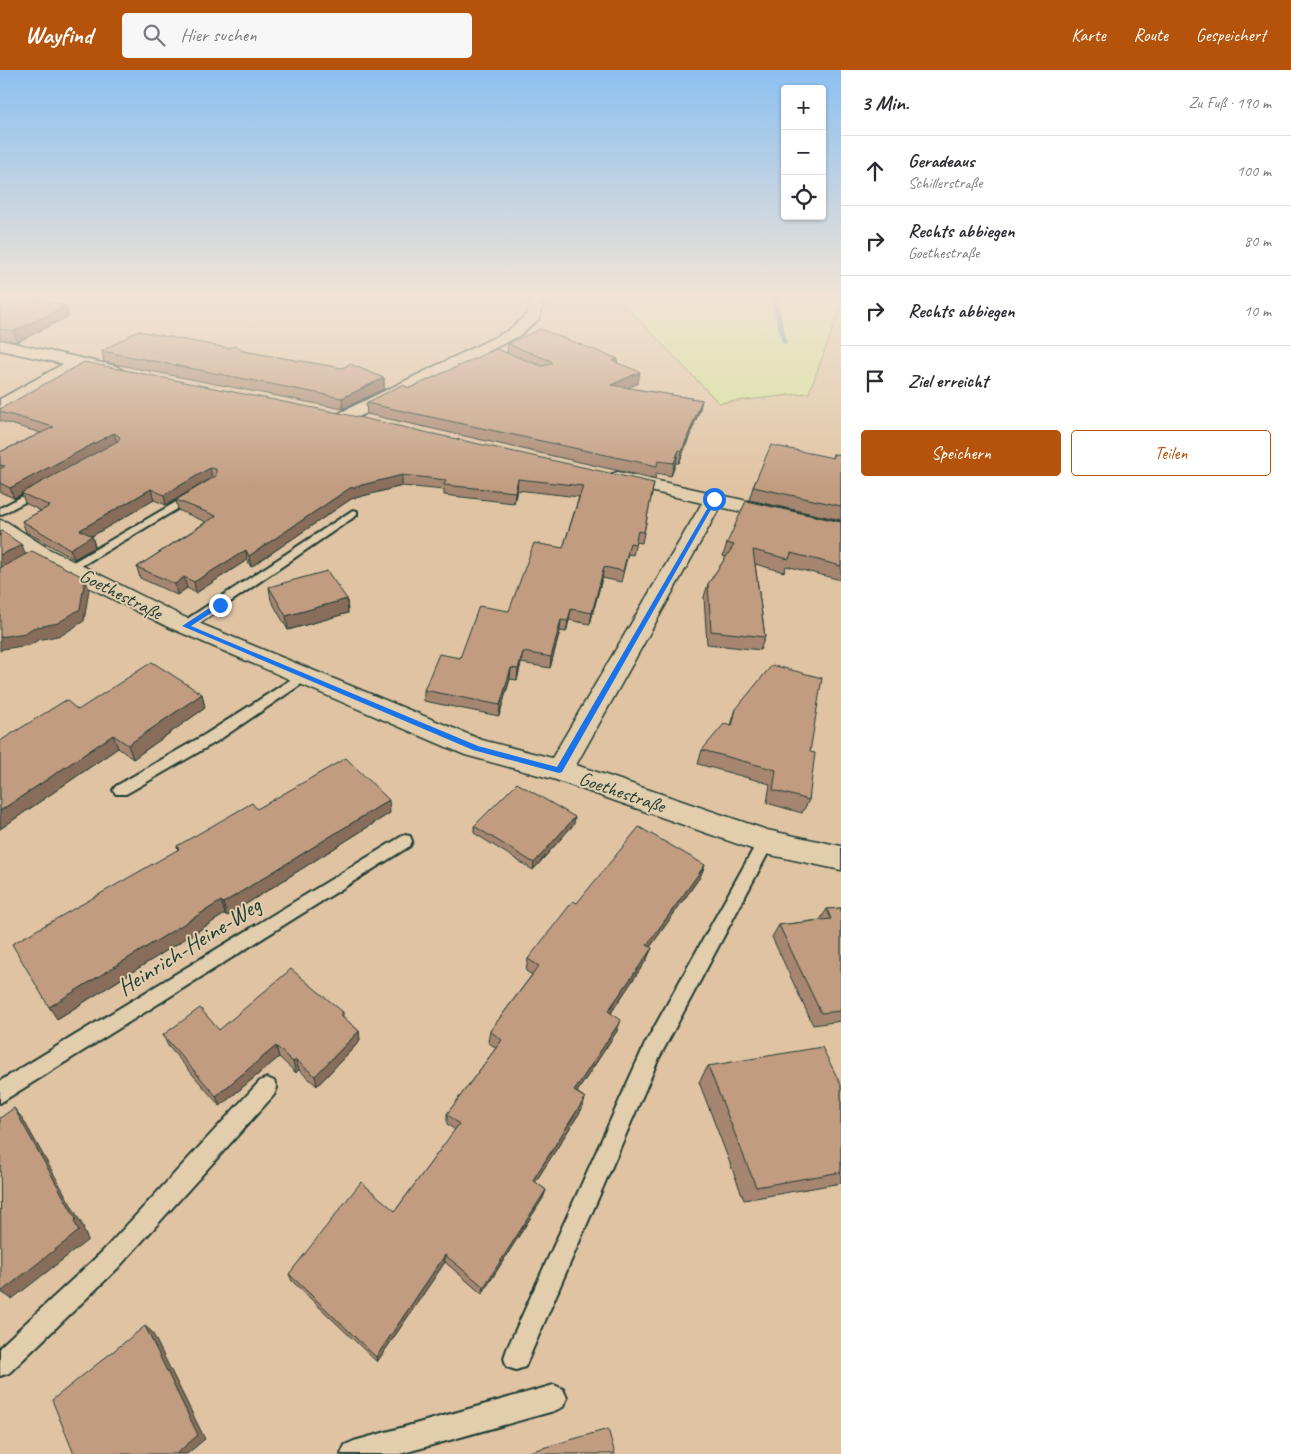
<!DOCTYPE html>
<html lang="de">
<head>
<meta charset="utf-8">
<style>
	body { margin:0; font-family:Caveat,sans-serif; background:#f7f7f7; color:#2b2b33 }
	.controls { position:absolute; right:15px; top:15px; display:grid; overflow:hidden; border-radius:5px; box-shadow:0 1px 4px #0004 }
	.controls button { width:45px; height:45px; display:grid; place-items:center; padding:0; border:0; border-bottom:1px solid #e1e1e2; background:#fff; color:#2b2b33; font:25px sans-serif }
	.stop { position:absolute; width:15px; height:15px; margin:-11px; border:4px solid #1a73e8; border-radius:50%; background:#fff }
	.stop.end { background:#1a73e8; border-color:#fff; box-shadow:0 1px 5px #0008 }
	.list { margin:0; padding:0; list-style:none }
	h2 { display:flex; justify-content:space-between; align-items:center; height:65px; margin:0; padding:0 20px; font-size:21px }
	h2 small { font-size:16px; font-weight:400; color:#7c7c81 }
	.list li { display:grid; grid-template-columns:32px 1fr auto; gap:15px; align-items:center; box-sizing:border-box; height:70px; padding:0 20px; border-top:1px solid #e1e1e2 }
	.list b { display:block; font-size:19px; white-space:nowrap }
	.list p { margin:0; font-size:16px; white-space:nowrap; color:#7c7c81 }
	.list em { font-size:16px; font-style:normal; color:#7c7c81 }
	.actions { display:flex; gap:10px; padding:15px 20px }
	.actions a { flex:1; padding:11px 0; border:1px solid #b45309; border-radius:5px; text-align:center; font-size:18px; color:#b45309 }
	.actions .main { background:#b45309; color:#fff }
	.icon { flex:none; width:28px; height:28px; fill:none; stroke:currentColor; stroke-width:2; stroke-linecap:round; stroke-linejoin:round }
	.map { position:relative; flex:none; width:841px; height:1384px; overflow:hidden }
	header { display:flex; align-items:center; gap:30px; box-sizing:border-box; height:70px; padding:0 25px; background:#b45309; color:#fff }
	header strong { font-size:24px }
	nav { display:flex; gap:28px; margin-inline-start:auto; font-size:18px }
	.search { width:350px; height:45px; background:#f7f7f7; display:flex; align-items:center; gap:12px; box-sizing:border-box; padding:0 18px; border-radius:5px; color:#7c7c81; font-size:19px }
	main { display:flex }
	aside { flex:1; background:#fff }
	.map>svg:first-child { display:block }
</style>
</head>
<body>
<header>
<strong>Wayfind</strong>
<div class="search"><svg class="icon" aria-label="search" viewBox="0 0 24 24"><circle cx="10" cy="10" r="6"/><path d="M15 15l6 6"/></svg>Hier suchen</div>
<nav><a>Karte</a><a>Route</a><a>Gespeichert</a></nav>
</header>
<main>
<div class="map">
<svg width="841" height="1384" viewBox="0 0 841 1384">
	<rect width="100%" height="100%" fill="#e0c3a3"/>
	<filter id="ink" filterUnits="userSpaceOnUse"><feTurbulence type="fractalNoise" baseFrequency=".02" numOctaves="2"/><feDisplacementMap in="SourceGraphic" scale="10" xChannelSelector="R" yChannelSelector="G"/><feConvolveMatrix kernelMatrix="1 2 1 2 8 2 1 2 1" color-interpolation-filters="sRGB"/></filter>
	<g filter="url(#ink)">
		<!-- green -->
		<path fill="#d3e397" stroke="#799066" d="M 614,224 L 841,224 L 841,237 L 809,323 L 719,333 Z"/>
		<g fill="none" stroke-linecap="round" stroke-linejoin="round">
			<!-- stream -->
			<path fill="#6e97ae" fill-rule="evenodd" d="M 770,224 L 776,224 L 787,274 L 782,273 Z"/>
			<!-- lane casing -->
			<g stroke="#1f3d34" stroke-width="4">
				<g id="lane">
					<path d="M 40,417 L 44,418 L 44,422 L 0,445 L 0,438 Z"/>
					<path d="M 195,421 L 200,424 L 199,426 L 73,501 L 69,502 L 63,498 Z"/>
					<path d="M 353,440 L 357,441 L 357,445 L 191,559 L 181,559 L 180,556 L 181,553 Z"/>
					<path d="M 304,601 L 311,606 L 309,609 L 216,672 L 126,724 L 116,724 L 113,720 L 116,716 L 206,664 Z"/>
					<path d="M 404,765 L 410,766 L 412,771 L 410,776 L 0,1033 L 0,1011 Z"/>
					<path d="M 766,766 L 772,767 L 774,772 L 659,988 L 525,1297 L 516,1300 L 507,1297 L 504,1288 L 507,1279 L 645,974 L 760,767 Z"/>
					<path d="M 267,1008 L 274,1011 L 277,1018 L 274,1025 L 118,1198 L 9,1303 L 0,1306 L 0,1277 L 102,1182 L 260,1011 Z"/>
					<path d="M 554,1315 L 563,1319 L 567,1328 L 563,1337 L 554,1341 L 400,1384 L 341,1384 L 345,1375 L 354,1371 Z"/>
				</g>
			</g>
			<!-- street casing -->
			<g stroke="#1f3d34" stroke-width="3">
				<g id="street">
					<path d="M 536,230 L 543,234 L 539,249 L 519,266 L 351,351 L 339,351 L 336,347 L 339,343 L 509,260 L 527,244 L 529,234 Z"/>
					<path d="M 0,270 L 116,296 L 124,301 L 116,306 L 79,298 L 0,341 L 0,329 L 63,294 L 0,280 Z"/>
					<path d="M 618,402 L 841,452 L 841,464 L 720,437 L 576,695 L 767,760 L 841,776 L 841,800 L 766,784 L 553,709 L 465,685 L 168,557 L 33,489 L 0,465 L 0,450 L 7,452 L 49,479 L 184,547 L 482,670 L 552,688 L 702,433 L 611,412 L 608,408 L 611,404 Z"/>
				</g>
			</g>
			<!-- lane -->
			<use href="#lane" fill="#e2cdac" fill-rule="evenodd"/>
			<!-- street -->
			<use href="#street" fill="#e2cdac" fill-rule="evenodd"/>
		</g>
		<!-- wall -->
		<g fill="#a6866f" stroke="#1f3d34">
			<path d="M 0,224 L 44,224 L 38,230 L 69,246 L 17,272 L 0,269 Z"/>
			<path d="M 508,274 L 618,289 L 617,293 L 638,313 L 628,318 L 702,330 L 699,342 L 679,393 L 676,393 L 671,406 L 656,403 L 655,409 L 367,344 L 366,333 L 410,318 L 507,283 Z"/>
			<path d="M 102,281 L 243,281 L 384,308 L 384,319 L 343,339 L 104,292 Z"/>
			<path d="M 0,339 L 654,413 L 642,473 L 636,472 L 633,485 L 628,484 L 621,512 L 602,508 L 590,554 L 569,550 L 566,562 L 560,561 L 550,598 L 521,593 L 517,610 L 510,609 L 499,646 L 424,631 L 424,620 L 460,588 L 509,541 L 563,478 L 579,427 L 517,420 L 514,433 L 444,425 L 444,420 L 402,416 L 351,429 L 251,497 L 247,490 L 196,523 L 187,518 L 177,525 L 140,508 L 137,497 L 206,452 L 178,440 L 176,430 L 212,408 L 166,435 L 154,430 L 92,466 L 95,477 L 74,489 L 26,462 L 22,451 L 41,441 L 25,433 L 22,424 L 14,428 L 0,422 L 0,382 L 41,363 L 0,351 Z"/>
			<path d="M 833,384 L 841,385 L 841,450 L 749,430 L 753,417 L 832,388 Z"/>
			<path d="M 841,452 L 841,510 L 786,496 L 784,502 L 755,494 L 765,567 L 760,580 L 707,574 L 704,527 L 708,514 L 726,487 L 723,486 L 727,473 Z"/>
			<path d="M 269,517 L 347,529 L 348,543 L 288,560 L 271,530 Z"/>
			<path d="M 202,624 L 205,638 L 133,689 L 118,678 L 0,759 L 0,671 L 78,640 Z"/>
			<path d="M 736,639 L 810,682 L 809,730 L 802,743 L 767,733 L 770,714 L 698,694 L 702,680 L 731,655 Z"/>
			<path d="M 257,739 L 390,743 L 227,846 L 225,844 L 57,949 L 178,780 L 177,776 Z"/>
			<path d="M 574,754 L 533,800 L 474,763 L 474,756 Z"/>
			<path d="M 705,795 L 700,807 L 650,877 L 647,889 L 611,943 L 617,961 L 577,1022 L 585,1028 L 582,1039 L 535,1112 L 546,1120 L 543,1128 L 482,1224 L 445,1192 L 377,1292 L 292,1211 L 289,1204 L 395,1141 L 455,1060 L 447,1054 L 447,1044 L 496,978 L 488,972 L 490,961 L 532,905 L 526,901 L 528,889 L 577,833 Z"/>
			<path d="M 841,838 L 841,951 L 813,955 L 772,867 L 779,855 L 820,850 L 827,839 Z"/>
			<path d="M 343,942 L 343,947 L 359,961 L 360,971 L 317,1016 L 299,1000 L 296,1003 L 279,987 L 220,1036 L 168,976 L 163,965 L 219,960 Z"/>
			<path d="M 708,996 L 841,1015 L 841,1113 L 744,1130 L 699,1012 Z"/>
		</g>
		<!-- shaded-wall -->
		<g fill="#876d5a" stroke="#1f3d34">
			<path d="M 30,224 L 44,224 L 29,237 L 26,227 Z"/>
			<path d="M 66,236 L 69,246 L 17,272 L 14,261 Z"/>
			<path d="M 640,302 L 638,313 L 609,327 L 611,315 Z"/>
			<path d="M 384,308 L 384,319 L 343,339 L 342,328 Z"/>
			<path d="M 702,330 L 699,342 L 679,393 L 682,381 Z"/>
			<path d="M 114,363 L 117,373 L 21,423 L 22,424 L 14,428 L 10,418 Z"/>
			<path d="M 679,380 L 676,393 L 671,406 L 674,393 Z"/>
			<path d="M 210,398 L 212,408 L 166,435 L 164,425 Z"/>
			<path d="M 402,405 L 402,416 L 351,429 L 251,497 L 249,486 L 350,418 Z"/>
			<path d="M 518,409 L 517,420 L 514,433 L 515,422 Z"/>
			<path d="M 151,419 L 154,430 L 92,466 L 95,477 L 74,489 L 70,479 L 80,460 Z"/>
			<path d="M 22,475 L 26,486 L 0,499 L 0,485 Z"/>
			<path d="M 246,480 L 247,490 L 196,523 L 194,512 Z"/>
			<path d="M 604,497 L 602,508 L 590,554 L 592,543 Z"/>
			<path d="M 184,507 L 187,518 L 177,525 L 175,514 Z"/>
			<path d="M 85,508 L 89,519 L 84,551 L 62,565 L 38,570 L 30,575 L 3,579 L 0,581 L 0,567 Z"/>
			<path d="M 347,529 L 348,543 L 288,560 L 286,546 Z"/>
			<path d="M 571,539 L 569,550 L 566,562 L 568,551 Z"/>
			<path d="M 561,550 L 560,561 L 550,598 L 551,587 Z"/>
			<path d="M 523,582 L 521,593 L 517,610 L 518,599 Z"/>
			<path d="M 511,598 L 510,609 L 499,646 L 500,635 Z"/>
			<path d="M 202,624 L 205,638 L 133,689 L 128,675 Z"/>
			<path d="M 113,665 L 118,678 L 0,759 L 0,741 Z"/>
			<path d="M 389,730 L 390,743 L 227,846 L 223,833 Z"/>
			<path d="M 575,747 L 574,754 L 533,800 L 534,793 Z"/>
			<path d="M 705,795 L 700,807 L 643,887 L 647,875 Z"/>
			<path d="M 221,831 L 225,844 L 57,949 L 49,937 Z"/>
			<path d="M 652,878 L 647,889 L 604,953 L 608,941 Z"/>
			<path d="M 621,950 L 617,961 L 571,1031 L 574,1021 Z"/>
			<path d="M 359,961 L 360,971 L 317,1016 L 315,1006 Z"/>
			<path d="M 276,976 L 279,987 L 220,1036 L 216,1026 Z"/>
			<path d="M 296,990 L 299,1000 L 296,1003 L 293,992 Z"/>
			<path d="M 585,1028 L 582,1039 L 531,1119 L 533,1110 Z"/>
			<path d="M 14,1038 L 23,1049 L 84,1158 L 83,1159 L 88,1170 L 12,1229 L 1,1222 Z"/>
			<path d="M 546,1120 L 543,1128 L 482,1224 L 484,1217 Z"/>
			<path d="M 445,1185 L 445,1192 L 377,1292 L 376,1287 Z"/>
			<path d="M 145,1256 L 152,1262 L 205,1369 L 187,1384 L 176,1384 Z"/>
		</g>
		<!-- building -->
		<g fill="#c19c81" stroke="#1f3d34">
			<path d="M 0,224 L 30,224 L 26,227 L 66,236 L 14,261 L 0,259 Z"/>
			<path d="M 540,259 L 618,289 L 613,291 L 640,302 L 611,315 L 702,330 L 682,381 L 679,380 L 674,393 L 658,391 L 657,396 L 366,333 L 402,315 L 410,318 L 496,279 L 542,296 L 551,294 L 551,291 L 508,274 Z"/>
			<path d="M 138,261 L 227,278 L 235,276 L 243,281 L 342,298 L 350,294 L 384,308 L 342,328 L 102,281 Z"/>
			<path d="M 84,292 L 344,344 L 654,413 L 644,462 L 638,461 L 635,474 L 630,473 L 623,501 L 604,497 L 592,543 L 571,539 L 568,551 L 561,550 L 551,587 L 523,582 L 518,599 L 511,598 L 500,635 L 424,620 L 439,584 L 460,588 L 479,536 L 509,541 L 534,473 L 563,478 L 583,416 L 518,409 L 515,422 L 444,415 L 446,410 L 402,405 L 350,418 L 249,486 L 246,480 L 194,512 L 184,507 L 175,514 L 137,497 L 216,446 L 176,430 L 216,406 L 216,399 L 210,398 L 164,425 L 151,419 L 80,460 L 92,466 L 70,479 L 22,451 L 50,436 L 21,423 L 118,371 L 120,367 L 114,363 L 10,418 L 0,413 L 0,399 L 5,396 L 0,395 L 0,382 L 54,357 L 0,342 L 0,339 Z"/>
			<path d="M 771,375 L 833,388 L 833,384 L 841,385 L 841,436 L 753,417 Z"/>
			<path d="M 746,431 L 841,452 L 841,496 L 791,483 L 789,489 L 753,480 L 765,567 L 711,561 L 708,514 L 734,475 L 727,473 Z"/>
			<path d="M 2,461 L 22,475 L 0,485 L 0,462 Z"/>
			<path d="M 32,481 L 85,508 L 80,539 L 58,553 L 33,558 L 25,563 L 0,567 L 0,498 Z"/>
			<path d="M 327,501 L 347,529 L 286,546 L 269,517 Z"/>
			<path d="M 152,592 L 202,624 L 128,675 L 113,665 L 0,741 L 0,671 L 66,630 L 78,640 Z"/>
			<path d="M 772,595 L 822,608 L 810,682 L 815,683 L 809,730 L 773,720 L 776,700 L 702,680 L 724,654 L 732,656 L 736,639 Z"/>
			<path d="M 346,688 L 389,730 L 223,833 L 221,831 L 49,937 L 12,874 L 179,779 L 177,776 L 252,733 L 257,739 Z"/>
			<path d="M 517,713 L 575,747 L 534,793 L 474,756 Z"/>
			<path d="M 639,757 L 705,795 L 647,875 L 652,878 L 608,941 L 621,950 L 574,1021 L 585,1028 L 533,1110 L 546,1120 L 484,1217 L 445,1185 L 376,1287 L 289,1204 L 361,1112 L 395,1141 L 459,1054 L 447,1044 L 502,970 L 490,961 L 539,896 L 528,889 L 573,831 L 577,833 Z"/>
			<path d="M 841,838 L 841,941 L 821,943 L 779,855 L 831,849 L 827,839 Z"/>
			<path d="M 291,899 L 343,942 L 340,944 L 359,961 L 315,1006 L 296,990 L 293,992 L 276,976 L 216,1026 L 163,965 L 200,938 L 219,960 Z"/>
			<path d="M 822,977 L 841,1015 L 841,1102 L 756,1117 L 708,996 Z"/>
			<path d="M 14,1038 L 76,1149 L 74,1151 L 79,1161 L 1,1222 L 0,1048 Z"/>
			<path d="M 145,1256 L 198,1365 L 176,1384 L 74,1384 L 52,1330 Z"/>
			<path d="M 608,1359 L 615,1384 L 522,1384 Z"/>
		</g>
	</g>
	<!-- sky -->
	<linearGradient id="sky" x2="0" y2="1"><stop stop-color="#8cc0f1"/><stop offset="0.54" stop-color="#f1e4d6"/><stop offset="1" stop-color="#f1e4d6" stop-opacity="0"/></linearGradient>
	<rect width="841" height="418" fill="url(#sky)"/>
	<!-- route -->
	<path fill="#1a73e8" d="M 714,427 L 717,429 L 562,702 L 559,703 L 473,680 L 182,556 L 217,533 L 222,533 L 222,536 L 191,556 L 478,676 L 557,697 Z"/>
	<g text-anchor="middle" dominant-baseline="central" stroke-width="4" stroke-linejoin="round" paint-order="stroke">
		<!-- street labels -->
		<g font-size="20" fill="#1f3d34" stroke="#e2cdac">
			<text transform="translate(121 524) rotate(27)">Goethestraße</text>
			<text transform="translate(622 722) rotate(19)">Goethestraße</text>
		</g>
		<!-- near-street labels -->
		<g font-size="24" fill="#1f3d34" stroke="#e2cdac">
			<text transform="translate(189 876) rotate(-32)">Heinrich-Heine-Weg</text>
		</g>
	</g>
</svg>
<div class="controls">
<button>+</button>
<button>−</button>
<button><svg class="icon" aria-label="locate" viewBox="0 0 24 24"><circle cx="12" cy="12" r="6"/><path d="M12 2v4M12 18v4M2 12h4M18 12h4"/></svg></button>
</div>
<div class="stop" style="left:714px;top:429px"></div>
<div class="stop end" style="left:220px;top:535px"></div>
</div>
<aside>
<h2>3 Min.<small>Zu Fuß · 190 m</small></h2>
<ul class="list">
<li><svg class="icon" aria-label="ahead" viewBox="0 0 24 24"><path d="M12 20V5M6 11l6-6 6 6"/></svg><div><b>Geradeaus</b><p>Schillerstraße</p></div><em>100 m</em></li>
<li><svg class="icon" aria-label="right" viewBox="0 0 24 24"><path d="M7 20v-9h11M14 6l5 5-5 5"/></svg><div><b>Rechts abbiegen</b><p>Goethestraße</p></div><em>80 m</em></li>
<li><svg class="icon" aria-label="right" viewBox="0 0 24 24"><path d="M7 20v-9h11M14 6l5 5-5 5"/></svg><div><b>Rechts abbiegen</b></div><em>10 m</em></li>
<li><svg class="icon" aria-label="arrive" viewBox="0 0 24 24"><path d="M6 21V4h12l-3 4 3 4H6"/></svg><div><b>Ziel erreicht</b></div></li>
</ul>
<div class="actions"><a class="main">Speichern</a><a>Teilen</a></div>
</aside>
</main>
</body>
</html>
